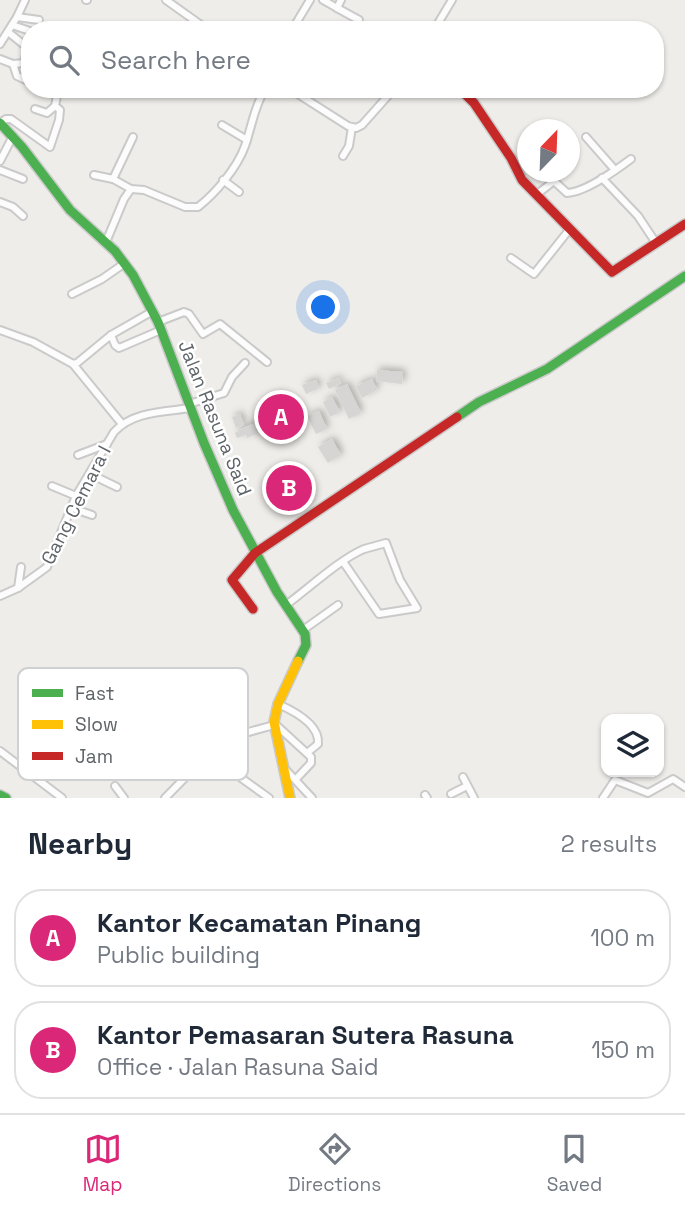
<!DOCTYPE html>
<html lang="en">
<head>
<meta charset="utf-8">
<style>
	body { margin:0; font-family:"Space Grotesk",sans-serif; background:#f6f6f7; color:#1f2937 }
	.controls { position:absolute; right:21px; bottom:21px; display:grid; overflow:hidden; border-radius:14px; box-shadow:0 2px 5px #0004 }
	.controls button { width:63px; height:63px; display:grid; place-items:center; padding:0; border:0; border-bottom:2px solid #e0e1e3; background:#fff; color:#1f2937; font:35px sans-serif }
	.compass { position:absolute; left:517px; top:119px; width:63px; height:63px; border-radius:50%; background:#fff; box-shadow:0 2px 5px #0004; rotate:23deg }
	.you { position:absolute; left:324px; top:308px; width:24px; height:24px; margin:-18px; border:5px solid #fff; border-radius:50%; background:#1a73e8; box-shadow:0 0 0 10px #1a73e833 }
	.badge { display:grid; place-items:center; width:46px; height:46px; border-radius:50%; background:#db2777; color:#fff; font-size:23px; font-weight:700 }
	.pin { position:absolute; translate:-50% -50%; border:4px solid #fff; box-shadow:0 2px 7px #0006 }
	.list { margin:0; padding:0; list-style:none }
	h2 { display:flex; justify-content:space-between; align-items:center; height:91px; margin:0; padding:0 28px; font-size:30px }
	h2 small { font-size:23px; font-weight:400; color:#747a83 }
	.list li { display:grid; grid-template-columns:46px 1fr auto; gap:21px; align-items:center; box-sizing:border-box; height:98px; margin:0 14px 14px; padding:0 14px; border:2px solid #e0e1e3; border-radius:28px }
	.list b { display:block; font-size:26px; white-space:nowrap }
	.list p { margin:0; font-size:23px; white-space:nowrap; color:#747a83 }
	.list em { font-size:23px; font-style:normal; color:#747a83 }
	.icon { flex:none; width:38px; height:38px; fill:none; stroke:currentColor; stroke-width:2; stroke-linecap:round; stroke-linejoin:round }
	.map { position:relative; flex:none; width:685px; height:798px; overflow:hidden }
	.search { position:absolute; background:#fff; box-shadow:0 2px 5px #0004; left:21px; right:21px; top:21px; height:77px; display:flex; align-items:center; gap:18px; box-sizing:border-box; padding:0 24px; border-radius:28px; color:#747a83; font-size:26px }
	.sheet { height:315px; background:#fff }
	nav { display:flex; justify-content:space-around; align-items:center; box-sizing:border-box; height:98px; border-top:2px solid #e0e1e3; background:#fff; font-size:19px; color:#747a83 }
	nav a { display:grid; justify-items:center; gap:4px }
	nav .on { color:#db2777 }
	.map>svg:first-child { display:block }
</style>
</head>
<body>
<div class="map">
<svg width="685" height="798" viewBox="0 0 685 798">
	<defs>
		<filter id="shadow"><feDropShadow dx="3" dy="-3" stdDeviation="3.5" flood-color="#0004"/></filter>
	</defs>
	<rect width="100%" height="100%" fill="#efede9"/>
	<!-- building -->
	<g fill="#d6d5d3" filter="url(#shadow)">
		<path d="M 377,370 L 403,372 L 402,384 L 376,381 Z"/>
		<path d="M 339,378 L 341,383 L 329,389 L 326,383 Z"/>
		<path d="M 372,379 L 377,390 L 362,398 L 356,386 Z"/>
		<path d="M 316,380 L 319,388 L 306,394 L 302,385 Z"/>
		<path d="M 347,384 L 361,413 L 349,419 L 335,390 Z"/>
		<path d="M 281,395 L 296,428 L 284,434 L 279,421 L 267,426 L 269,428 L 247,438 L 246,435 L 237,438 L 235,433 L 243,428 L 276,415 L 269,400 Z"/>
		<path d="M 332,397 L 340,412 L 330,417 L 323,402 Z"/>
		<path d="M 319,411 L 327,429 L 316,434 L 307,416 Z"/>
		<path d="M 240,414 L 244,425 L 236,428 L 232,417 Z"/>
		<path d="M 332,439 L 341,455 L 328,463 L 318,447 Z"/>
		<path d="M 289,468 L 307,495 L 290,507 L 271,480 Z"/>
	</g>
	<g fill="none" stroke-linecap="round" stroke-linejoin="round">
		<!-- street casing -->
		<g stroke="#cacaca" stroke-width="10">
			<g id="street">
				<path d="M 86,0 L 87,0"/>
				<path d="M 166,0 L 208,30"/>
				<path d="M 323,0 L 337,8 L 341,0"/>
				<path d="M 337,8 L 359,20 L 359,24 L 356,30"/>
				<path d="M 17,17 L 39,20"/>
				<path d="M 12,25 L 30,31"/>
				<path d="M 292,30 L 310,0"/>
				<path d="M 434,30 L 452,0"/>
				<path d="M 0,44 L 17,17 L 25,0"/>
				<path d="M 0,59 L 13,64 L 24,63 L 28,48 L 8,32"/>
				<path d="M 13,64 L 17,76 L 30,82"/>
				<path d="M 290,89 L 348,126 L 356,128 L 362,125 L 394,89"/>
				<path d="M 35,109 L 47,113 L 55,106"/>
				<path d="M 0,123 L 6,119 L 11,119 L 50,147 L 59,120 L 60,110 L 55,106 L 57,96 L 43,89"/>
				<path d="M 222,125 L 247,140"/>
				<path d="M 586,137 L 615,170"/>
				<path d="M 343,156 L 349,146 L 352,127"/>
				<path d="M 0,161 L 13,136"/>
				<path d="M 0,170 L 23,179"/>
				<path d="M 94,175 L 113,179 L 131,189 L 144,190 L 185,207 L 198,207 C 216,193 237,168 245,146 C 252,126 254,107 265,89"/>
				<path d="M 602,178 L 638,216 L 656,243"/>
				<path d="M 113,179 L 133,137"/>
				<path d="M 223,180 L 239,192"/>
				<path d="M 536,195 L 554,181 L 567,193 C 586,192 616,170 631,159"/>
				<path d="M 0,202 L 13,207 L 23,216"/>
				<path d="M 106,242 L 124,199 L 131,189"/>
				<path d="M 511,258 L 534,274 L 569,230"/>
				<path d="M 72,294 L 102,279 L 125,263"/>
				<path d="M 158,322 L 184,312 L 189,314 L 203,334 L 220,324 L 267,362"/>
				<path d="M 0,330 L 33,342 L 73,364 L 122,424"/>
				<path d="M 111,335 L 153,311"/>
				<path d="M 73,364 L 77,363 L 111,335 L 115,345 L 119,348 L 161,330"/>
				<path d="M 189,404 L 224,393 L 232,377 L 245,363"/>
				<path d="M 78,455 L 107,444"/>
				<path d="M 90,474 L 117,487"/>
				<path d="M 52,486 L 76,496"/>
				<path d="M 72,508 L 92,515"/>
				<path d="M 18,588 L 21,567"/>
				<path d="M 0,596 L 18,588 L 47,567 L 76,496 L 114,432 C 133,411 164,412 191,408"/>
				<path d="M 286,605 C 308,589 340,559 364,549 C 371,547 379,545 386,543 L 400,580 L 417,608 L 379,614 L 344,563"/>
				<path d="M 303,630 L 338,605"/>
				<path d="M 278,704 C 294,711 320,725 318,744 L 307,753"/>
				<path d="M 275,724 L 311,757 L 311,763 L 296,779"/>
				<path d="M 0,751 L 62,798"/>
				<path d="M 285,769 L 312,798"/>
				<path d="M 237,775 L 269,798"/>
				<path d="M 463,777 L 474,798"/>
				<path d="M 115,786 L 124,798"/>
				<path d="M 451,794 L 467,786"/>
				<path d="M 425,795 L 427,798"/>
				<path d="M 165,798 L 223,739 L 274,725"/>
				<path d="M 603,798 L 615,780 L 648,793 L 673,779 L 685,787"/>
			</g>
		</g>
		<!-- fast casing -->
		<g stroke="#cacaca" stroke-width="12">
			<g id="fast">
				<path d="M 0,123 L 22,147 L 70,210 L 115,251 L 133,275 L 158,322 L 204,443 L 233,510 L 277,592 L 305,634 L 306,645 L 298,661"/>
				<path d="M 457,417 L 479,402 L 547,369 L 685,276"/>
				<path d="M 0,795 L 6,798"/>
			</g>
		</g>
		<!-- slow casing -->
		<g stroke="#cacaca" stroke-width="12">
			<path id="slow" d="M 290,798 L 274,722 L 278,704 L 298,661"/>
		</g>
		<!-- jam casing -->
		<g stroke="#cacaca" stroke-width="12">
			<g id="jam">
				<path d="M 460,89 L 474,103 L 511,158 L 522,180 L 612,272 L 685,224"/>
				<path d="M 253,609 L 232,580 L 255,553 L 457,417"/>
			</g>
		</g>
		<!-- street -->
		<use href="#street" stroke="#fdfcfc" stroke-width="6"/>
		<!-- fast -->
		<use href="#fast" stroke="#4caf50" stroke-width="9"/>
		<!-- slow -->
		<use href="#slow" stroke="#ffc107" stroke-width="9"/>
		<!-- jam -->
		<use href="#jam" stroke="#c62828" stroke-width="9"/>
	</g>
	<g text-anchor="middle" dominant-baseline="central" stroke-width="5" stroke-linejoin="round" paint-order="stroke">
		<!-- street labels -->
		<g font-size="19" fill="#5e6468" stroke="#fff">
			<text transform="translate(215 418) rotate(68)">Jalan Rasuna Said</text>
			<text transform="translate(76 505) rotate(-63)">Gang Cemara I</text>
		</g>
	</g>
	<!-- legend -->
	<rect x="18" y="668" width="230" height="112" rx="10" fill="#fff" stroke="#cfd0d2" stroke-width="2"/>
	<rect x="32" y="689" width="31" height="8" fill="#4caf50"/>
	<rect x="32" y="720" width="31" height="9" fill="#ffc107"/>
	<rect x="32" y="752" width="31" height="8" fill="#c62828"/>
	<g font-size="19" fill="#5e6468">
		<text x="75" y="700">Fast</text>
		<text x="75" y="731">Slow</text>
		<text x="75" y="763">Jam</text>
	</g>
</svg>
<div class="controls">
<button><svg class="icon" aria-label="layers" viewBox="0 0 24 24"><path d="M12 4l9 5-9 5-9-5zM3 14l9 5 9-5"/></svg></button>
</div>
<svg class="compass" viewBox="-18 -18 36 36"><path d="M0-13l5 13h-10z" fill="#e53935"/><path d="M0 13l5-13h-10z" fill="#747a83"/></svg>
<div class="you"></div>
<div class="pin badge" style="left:281px;top:417px">A</div>
<div class="pin badge" style="left:289px;top:488px">B</div>
<div class="search"><svg class="icon" aria-label="search" viewBox="0 0 24 24"><circle cx="10" cy="10" r="6"/><path d="M15 15l6 6"/></svg>Search here</div>
</div>
<section class="sheet">
<h2>Nearby<small>2 results</small></h2>
<ul class="list">
<li><span class="badge">A</span><div><b>Kantor Kecamatan Pinang</b><p>Public building</p></div><em>100 m</em></li>
<li><span class="badge">B</span><div><b>Kantor Pemasaran Sutera Rasuna</b><p>Office · Jalan Rasuna Said</p></div><em>150 m</em></li>
</ul>
</section>
<nav>
<a class="on"><svg class="icon" aria-label="map" viewBox="0 0 24 24"><path d="M3 6l6-2 6 2 6-2v14l-6 2-6-2-6 2zM9 4v14M15 6v14"/></svg>Map</a>
<a><svg class="icon" aria-label="directions" viewBox="0 0 24 24"><path d="M12 3l9 9-9 9-9-9zM9 14v-3h6M13 9l2 2-2 2"/></svg>Directions</a>
<a><svg class="icon" aria-label="saved" viewBox="0 0 24 24"><path d="M7 4h10v16l-5-4-5 4z"/></svg>Saved</a>
</nav>
</body>
</html>
